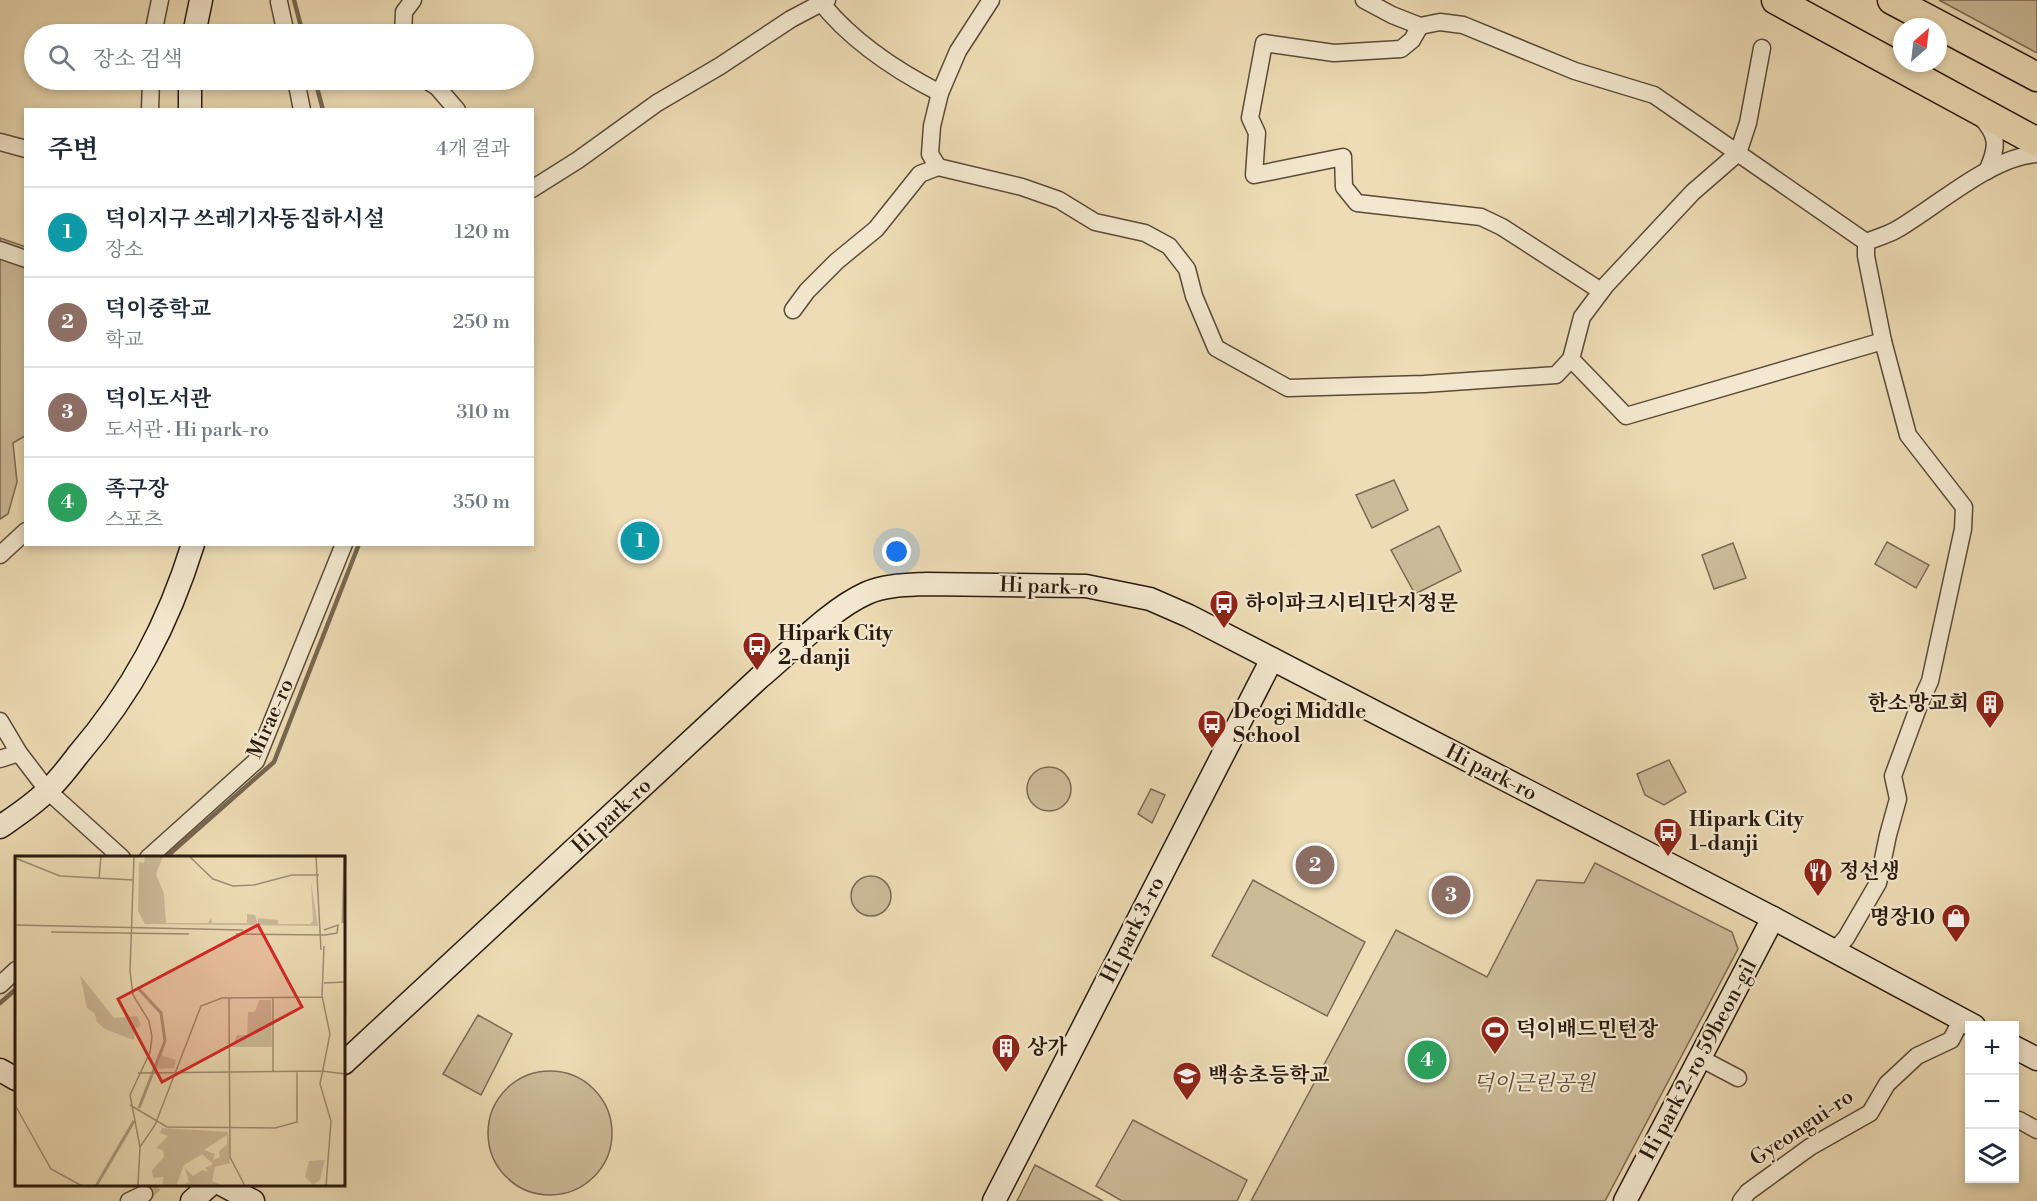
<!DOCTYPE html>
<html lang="ko">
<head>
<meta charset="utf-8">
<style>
	body { margin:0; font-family:"Libre Bodoni","Noto Serif KR",serif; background:#f6f6f7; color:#1f2937 }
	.controls { position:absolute; right:18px; bottom:18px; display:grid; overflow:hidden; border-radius:0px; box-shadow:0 3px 9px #0003 }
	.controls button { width:54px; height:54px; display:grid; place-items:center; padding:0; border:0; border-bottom:2px solid #e0e1e3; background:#fff; color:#1f2937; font:30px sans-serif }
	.compass { position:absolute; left:1893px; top:18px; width:54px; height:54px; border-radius:50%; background:#fff; box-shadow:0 3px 9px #0003; rotate:28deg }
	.you { position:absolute; left:897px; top:552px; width:21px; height:21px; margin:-15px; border:4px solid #fff; border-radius:50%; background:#1a73e8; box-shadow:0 0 0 9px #1a73e833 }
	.badge { display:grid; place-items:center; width:39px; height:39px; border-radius:50%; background:#8f2418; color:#fff; font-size:20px; font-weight:700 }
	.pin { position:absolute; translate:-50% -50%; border:3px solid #fff; box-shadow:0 2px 6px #0006 }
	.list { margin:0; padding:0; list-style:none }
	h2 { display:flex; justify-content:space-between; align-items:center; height:78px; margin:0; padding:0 24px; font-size:26px }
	h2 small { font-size:20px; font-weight:400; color:#747a83 }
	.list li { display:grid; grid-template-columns:39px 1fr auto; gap:18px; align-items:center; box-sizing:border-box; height:90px; padding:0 24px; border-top:2px solid #e0e1e3 }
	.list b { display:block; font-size:22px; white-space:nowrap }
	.list p { margin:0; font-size:20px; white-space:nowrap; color:#747a83 }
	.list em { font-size:20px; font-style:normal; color:#747a83 }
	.icon { flex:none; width:33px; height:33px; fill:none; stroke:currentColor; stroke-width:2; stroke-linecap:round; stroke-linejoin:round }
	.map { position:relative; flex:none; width:2037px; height:1201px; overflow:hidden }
	.search { position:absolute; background:#fff; box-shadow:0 3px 9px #0003; left:24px; top:24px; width:510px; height:66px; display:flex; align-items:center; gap:15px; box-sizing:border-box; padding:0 21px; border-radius:33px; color:#747a83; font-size:22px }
	.panel { position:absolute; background:#fff; box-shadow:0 3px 9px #0003; left:24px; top:108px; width:510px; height:438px; border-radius:0px }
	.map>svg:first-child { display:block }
</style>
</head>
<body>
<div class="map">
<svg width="2037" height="1201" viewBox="0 0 2037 1201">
	<rect width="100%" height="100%" fill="#eddcb5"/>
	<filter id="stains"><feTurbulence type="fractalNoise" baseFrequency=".00333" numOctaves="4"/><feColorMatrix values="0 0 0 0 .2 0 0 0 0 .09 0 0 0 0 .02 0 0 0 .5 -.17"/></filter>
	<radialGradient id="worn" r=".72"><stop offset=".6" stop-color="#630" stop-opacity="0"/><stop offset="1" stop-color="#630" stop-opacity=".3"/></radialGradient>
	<!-- green -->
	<g fill="#cb9" stroke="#7b6a54" stroke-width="1.5">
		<path d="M 1939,0 L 2037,0 L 2037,53 Z"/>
		<path d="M 0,238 L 26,247 L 25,436 L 13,443 L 17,482 L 8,514 L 0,519 Z"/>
		<path d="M 1394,480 L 1408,510 L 1372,528 L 1356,495 Z"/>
		<path d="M 1439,526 L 1461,571 L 1415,594 L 1391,550 Z"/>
		<path d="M 1887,542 L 1929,565 L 1916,588 L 1875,564 Z"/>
		<path d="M 1733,543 L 1746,578 L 1714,589 L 1702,555 Z"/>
		<path d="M 1669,760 L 1686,792 L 1664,805 L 1645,795 L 1637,774 Z"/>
		<circle cx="1049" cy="789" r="22"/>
		<path d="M 1151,789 L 1165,795 L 1152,823 L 1138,814 Z"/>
		<path d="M 1595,863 L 1732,932 L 1738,949 L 1605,1201 L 1251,1201 L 1396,930 L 1487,977 L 1537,880 L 1584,883 Z"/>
		<circle cx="871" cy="896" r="20"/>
		<path d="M 1253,880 L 1365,942 L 1327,1016 L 1212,956 Z"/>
		<path d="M 478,1015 L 512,1034 L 481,1095 L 443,1074 Z"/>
		<circle cx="550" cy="1133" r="62"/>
		<path d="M 1133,1120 L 1247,1180 L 1237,1201 L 1122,1201 L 1096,1186 Z"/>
		<path d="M 1035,1165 L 1103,1201 L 1017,1201 Z"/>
	</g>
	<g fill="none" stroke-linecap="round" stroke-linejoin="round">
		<!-- stream -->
		<g stroke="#776751" stroke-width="4.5">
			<path d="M 294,0 L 303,34"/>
			<path d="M 315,80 L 323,110"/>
			<path d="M 165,858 L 274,762 L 359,544"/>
			<path d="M 0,1003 L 16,989"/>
		</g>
		<!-- street-tunnel -->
		<path stroke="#c6b594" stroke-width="16" stroke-dasharray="16 8" stroke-linecap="butt" d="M 144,1194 L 155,1184"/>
		<!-- street casing -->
		<g stroke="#5b4a38" stroke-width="19">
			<g id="street">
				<path d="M 819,0 C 850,40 895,70 940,93"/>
				<path d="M 1364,0 L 1392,15 L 1420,26 L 1440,22 L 1463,25 L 1575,71 L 1654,95 L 1866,242"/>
				<path d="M 279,2 L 286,34"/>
				<path d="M 1420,26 L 1412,40 L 1401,49 L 1334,53 L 1264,43 L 1250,118 L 1257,133 L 1254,175 L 1343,157 L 1344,187 L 1357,203 L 1481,217 L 1502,227 L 1601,291"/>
				<path d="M 153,34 L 160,0"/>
				<path d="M 403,34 L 404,12 L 413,0"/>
				<path d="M 1762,48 L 1748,123 L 1738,153 L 1693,192 L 1606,285 L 1582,317 L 1571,359 L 1626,416 L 1883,341"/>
				<path d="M 296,80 L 302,110"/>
				<path d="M 426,80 L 437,87 L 457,110"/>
				<path d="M 150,110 L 151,80"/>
				<path d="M 1980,116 C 1999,136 1998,147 1987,171"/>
				<path d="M 0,142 L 26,149"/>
				<path d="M 938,167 L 930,154 L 932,126 L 940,93 L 958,51 L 991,0"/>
				<path d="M 532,189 L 578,160 L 657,103 L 720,66 L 791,19 L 827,0"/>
				<path d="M 1866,242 C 1876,238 1887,235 1896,230 C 1936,207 1992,156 2037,154"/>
				<path d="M 0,250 L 26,259"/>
				<path d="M 793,310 L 807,291 L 837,261 L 876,229 L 920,174 L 938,167 L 1022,187 L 1059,200 L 1095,222 L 1145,233 L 1169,246 L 1187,269 L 1194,296 L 1216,348 L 1288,388 L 1424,384 L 1556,375 L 1571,359"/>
				<path d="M 0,555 L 26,531"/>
				<path d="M 0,721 L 19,753 L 48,791 L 122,858"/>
				<path d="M 0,759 L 19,753"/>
				<path d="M 148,858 L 256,761 L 344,544"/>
				<path d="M 1834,951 L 1846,938 L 1878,883 L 1888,835 L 1898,799 L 1893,776 L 1918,708 L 1930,681 L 1963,529 L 1964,507 L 1908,435 L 1883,341 L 1866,256 L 1866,242"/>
				<path d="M 0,985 L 16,970"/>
				<path d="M 1700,1058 L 1738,1078"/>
				<path d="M 2014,1121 L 2019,1120 L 2037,1130"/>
				<path d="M 129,1201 L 144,1194"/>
				<path d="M 1741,1201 L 1748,1192 L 1810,1147 L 1870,1113 L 1887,1084 L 1917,1056 L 1951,1040 L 1962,1019"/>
			</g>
		</g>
		<!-- secondary casing -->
		<g stroke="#2a1a0f" stroke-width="25">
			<g id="secondary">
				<path d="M 194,34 L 201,0"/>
				<path d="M 190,110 L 190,80"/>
				<path d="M 0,827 C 16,816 33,805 47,791 C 58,781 68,768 77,756 C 132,692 168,625 193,544"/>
				<path d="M 2014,1047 L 2037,1059"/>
				<path d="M 344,1063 L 759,678 C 792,651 829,610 867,593 C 885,585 907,585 926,584 L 1086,586 L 1150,599 L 1189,616 L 1773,918 L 1974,1026"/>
				<path d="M 0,1070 L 16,1079"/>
				<path d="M 221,1184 L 253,1201"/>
				<path d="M 192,1201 L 211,1184"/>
				<path d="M 994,1201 L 1272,659"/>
				<path d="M 1625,1201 L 1773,918"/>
			</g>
		</g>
		<!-- highway casing -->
		<g stroke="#2a1a0f" stroke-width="31">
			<g id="highway">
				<path d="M 1776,0 L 2037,142"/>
				<path d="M 1892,0 L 2037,77"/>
			</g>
		</g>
		<!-- street -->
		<use href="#street" stroke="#f3e8cf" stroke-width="16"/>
		<!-- secondary -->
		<use href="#secondary" stroke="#f3e8cf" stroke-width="22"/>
		<!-- highway -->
		<use href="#highway" stroke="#eddcb5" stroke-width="28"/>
	</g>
	<!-- icons -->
	<defs>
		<g id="bus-pin" transform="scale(1.5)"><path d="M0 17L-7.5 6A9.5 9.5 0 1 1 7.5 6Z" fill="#8f2418" stroke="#f3e8cf"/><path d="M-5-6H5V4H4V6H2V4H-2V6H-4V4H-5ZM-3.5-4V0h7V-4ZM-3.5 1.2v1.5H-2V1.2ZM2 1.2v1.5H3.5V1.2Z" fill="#fff"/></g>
		<g id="building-pin" transform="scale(1.5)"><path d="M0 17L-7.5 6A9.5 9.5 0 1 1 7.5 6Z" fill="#8f2418" stroke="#f3e8cf"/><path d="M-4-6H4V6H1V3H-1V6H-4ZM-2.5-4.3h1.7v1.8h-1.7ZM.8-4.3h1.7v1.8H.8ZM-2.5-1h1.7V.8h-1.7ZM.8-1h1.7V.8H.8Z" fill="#fff"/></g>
		<g id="restaurant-pin" transform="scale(1.5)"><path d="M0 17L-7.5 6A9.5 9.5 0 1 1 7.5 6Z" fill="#8f2418" stroke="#f3e8cf"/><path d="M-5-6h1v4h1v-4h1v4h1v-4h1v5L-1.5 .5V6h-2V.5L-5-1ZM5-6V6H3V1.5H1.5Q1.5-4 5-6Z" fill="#fff"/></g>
		<g id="shop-pin" transform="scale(1.5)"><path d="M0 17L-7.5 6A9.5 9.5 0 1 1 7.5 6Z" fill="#8f2418" stroke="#f3e8cf"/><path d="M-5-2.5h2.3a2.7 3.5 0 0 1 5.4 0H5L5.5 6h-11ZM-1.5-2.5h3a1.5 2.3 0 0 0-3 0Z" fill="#fff"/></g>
		<g id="stadium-pin" transform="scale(1.5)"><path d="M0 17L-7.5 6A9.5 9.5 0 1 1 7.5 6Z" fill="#8f2418" stroke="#f3e8cf"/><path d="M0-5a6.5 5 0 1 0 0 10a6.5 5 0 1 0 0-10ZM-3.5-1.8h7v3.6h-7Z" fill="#fff"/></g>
		<g id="school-pin" transform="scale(1.5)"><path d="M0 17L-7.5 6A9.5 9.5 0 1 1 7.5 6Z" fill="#8f2418" stroke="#f3e8cf"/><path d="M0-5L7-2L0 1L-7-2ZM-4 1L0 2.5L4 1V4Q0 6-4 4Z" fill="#fff"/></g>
	</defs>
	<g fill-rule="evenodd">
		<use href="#bus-pin" x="1224" y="604"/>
		<use href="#bus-pin" x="757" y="646"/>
		<use href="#building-pin" x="1990" y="704"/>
		<use href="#bus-pin" x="1212" y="724"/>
		<use href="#bus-pin" x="1668" y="832"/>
		<use href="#restaurant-pin" x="1818" y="872"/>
		<use href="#shop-pin" x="1956" y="918"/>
		<use href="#stadium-pin" x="1495" y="1030"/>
		<use href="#building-pin" x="1006" y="1048"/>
		<use href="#school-pin" x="1187" y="1076"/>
	</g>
	<g text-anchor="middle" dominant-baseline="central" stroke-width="4.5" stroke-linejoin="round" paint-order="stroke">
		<!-- street labels -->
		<g font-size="21" fill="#2a1a0f" stroke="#f3e8cf">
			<text transform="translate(1049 587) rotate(2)">Hi park-ro</text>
			<text transform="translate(271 719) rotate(-66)">Mirae-ro</text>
			<text transform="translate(1491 773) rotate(27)">Hi park-ro</text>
			<text transform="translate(612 816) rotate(-43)">Hi park-ro</text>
			<text transform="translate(1133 930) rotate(-63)">Hi park 3-ro</text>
			<text transform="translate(1699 1060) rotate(-62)">Hi park 2-ro 59beon-gil</text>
			<text transform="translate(1802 1128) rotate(-34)">Gyeongui-ro</text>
		</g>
		<!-- poi labels -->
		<g font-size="21" font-weight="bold" fill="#2a1a0f" stroke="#f3e8cf" text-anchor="start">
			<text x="1245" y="604">하이파크시티1단지정문</text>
			<text x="778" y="634">Hipark City<tspan x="778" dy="24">2-danji</tspan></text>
			<text x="1969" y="704" text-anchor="end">한소망교회</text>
			<text x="1233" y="712">Deogi Middle<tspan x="1233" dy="24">School</tspan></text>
			<text x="1689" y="820">Hipark City<tspan x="1689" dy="24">1-danji</tspan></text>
			<text x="1839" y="872">정선생</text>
			<text x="1935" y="918" text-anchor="end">명장10</text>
			<text x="1516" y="1030">덕이배드민턴장</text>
			<text x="1027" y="1048">상가</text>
			<text x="1208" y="1076">백송초등학교</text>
		</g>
		<!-- park labels -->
		<g font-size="21" font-style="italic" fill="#5b4a38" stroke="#f3e8cf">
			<text x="1534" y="1084">덕이근린공원</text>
		</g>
	</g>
	<!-- overview -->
	<g transform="translate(15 856)">
		<rect width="330" height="330" fill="#eddcb5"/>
		<path d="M 130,0 L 148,0 L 141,18 L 149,38 L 151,67 L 193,67 L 196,62 L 197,67 L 232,67 L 232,58 L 240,59 L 243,68 L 243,62 L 263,64 L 263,68 L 295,68 L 298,65 L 296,26 L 303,70 L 130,68 L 123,55 L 124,6 L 129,7 ZM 65,119 L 99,162 L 122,160 L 126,169 L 120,173 L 119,184 L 90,173 L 82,166 L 80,158 L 72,152 ZM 244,144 L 256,144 L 257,191 L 217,191 L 222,179 L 232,179 L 232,185 L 233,156 L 240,156 ZM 146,199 L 161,204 L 159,212 L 140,213 ZM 147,272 L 213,276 L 215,307 L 200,311 L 197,325 L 209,330 L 166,330 L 174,326 L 170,312 L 178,320 L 187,314 L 194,316 L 190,312 L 198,308 L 187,298 L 169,309 L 161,330 L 147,330 L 149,321 L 138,322 L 137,314 L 149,301 L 148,294 L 141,292 L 153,280 L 145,277 ZM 212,279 L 212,289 L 204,295 L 205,301 L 198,304 L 200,298 L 189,294 ZM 310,304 L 305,324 L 298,329 L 290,321 L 294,305 Z" fill="#cb9" fill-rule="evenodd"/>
		<path fill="none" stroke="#ab9a7d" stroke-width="3" d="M 328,67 L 330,0M 123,132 L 146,157 L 150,185 L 124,252M 81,330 L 119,265"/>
		<path fill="none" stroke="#9f8e73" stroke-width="1.5" d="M 174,0 L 198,23 L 218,30 L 239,29 L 277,19 L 304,19M 301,0 L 306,94M 0,2 L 45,20 L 118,24M 84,23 L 86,0M 0,69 L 228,74M 309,74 L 323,69 L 322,77 L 310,79M 36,76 L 174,78M 221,78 L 310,79M 309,90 L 307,140 L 315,178 L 305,228 L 316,265 L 311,330M 115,115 L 118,139 L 134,165 L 137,181 L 135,196 L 115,239 L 125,291 L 123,330M 115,115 L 119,0M 309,127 L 330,126M 258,141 L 258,216M 214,142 L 215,301 L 230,330M 307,215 L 330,218M 123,217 L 307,215M 0,249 L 36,313 L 67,330M 115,249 L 152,271 L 260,272 L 282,266 L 282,216M 125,291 L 140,269 L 186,150 L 207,142 L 307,141"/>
		<path fill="#d62828" fill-opacity="0.15" stroke="#d62828" stroke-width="3" d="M 243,69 L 287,151 L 147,226 L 103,143 Z"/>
		<rect width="330" height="330" fill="none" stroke="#2a1a0f" stroke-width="3"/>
	</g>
	<rect width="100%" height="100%" filter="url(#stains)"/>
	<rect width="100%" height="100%" fill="url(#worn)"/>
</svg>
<div class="controls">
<button>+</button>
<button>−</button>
<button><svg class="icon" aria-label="layers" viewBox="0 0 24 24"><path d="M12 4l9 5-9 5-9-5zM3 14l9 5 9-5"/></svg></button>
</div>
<svg class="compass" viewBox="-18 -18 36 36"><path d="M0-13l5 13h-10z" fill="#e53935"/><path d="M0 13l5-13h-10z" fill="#747a83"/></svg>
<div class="you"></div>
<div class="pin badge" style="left:640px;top:541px;background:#0f9aa8">1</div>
<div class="pin badge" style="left:1315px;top:865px;background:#8d6e63">2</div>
<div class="pin badge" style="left:1451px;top:895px;background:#8d6e63">3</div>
<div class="pin badge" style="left:1427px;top:1060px;background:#2e9e5b">4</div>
<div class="search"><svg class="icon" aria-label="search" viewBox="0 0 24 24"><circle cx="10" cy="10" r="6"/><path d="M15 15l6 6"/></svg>장소 검색</div>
<section class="panel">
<h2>주변<small>4개 결과</small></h2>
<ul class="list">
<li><span class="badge" style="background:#0f9aa8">1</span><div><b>덕이지구 쓰레기자동집하시설</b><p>장소</p></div><em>120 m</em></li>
<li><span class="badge" style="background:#8d6e63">2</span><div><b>덕이중학교</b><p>학교</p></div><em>250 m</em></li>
<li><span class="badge" style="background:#8d6e63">3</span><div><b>덕이도서관</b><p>도서관 · Hi park-ro</p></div><em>310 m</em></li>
<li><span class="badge" style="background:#2e9e5b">4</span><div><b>족구장</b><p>스포츠</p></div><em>350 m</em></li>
</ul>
</section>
</div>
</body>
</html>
